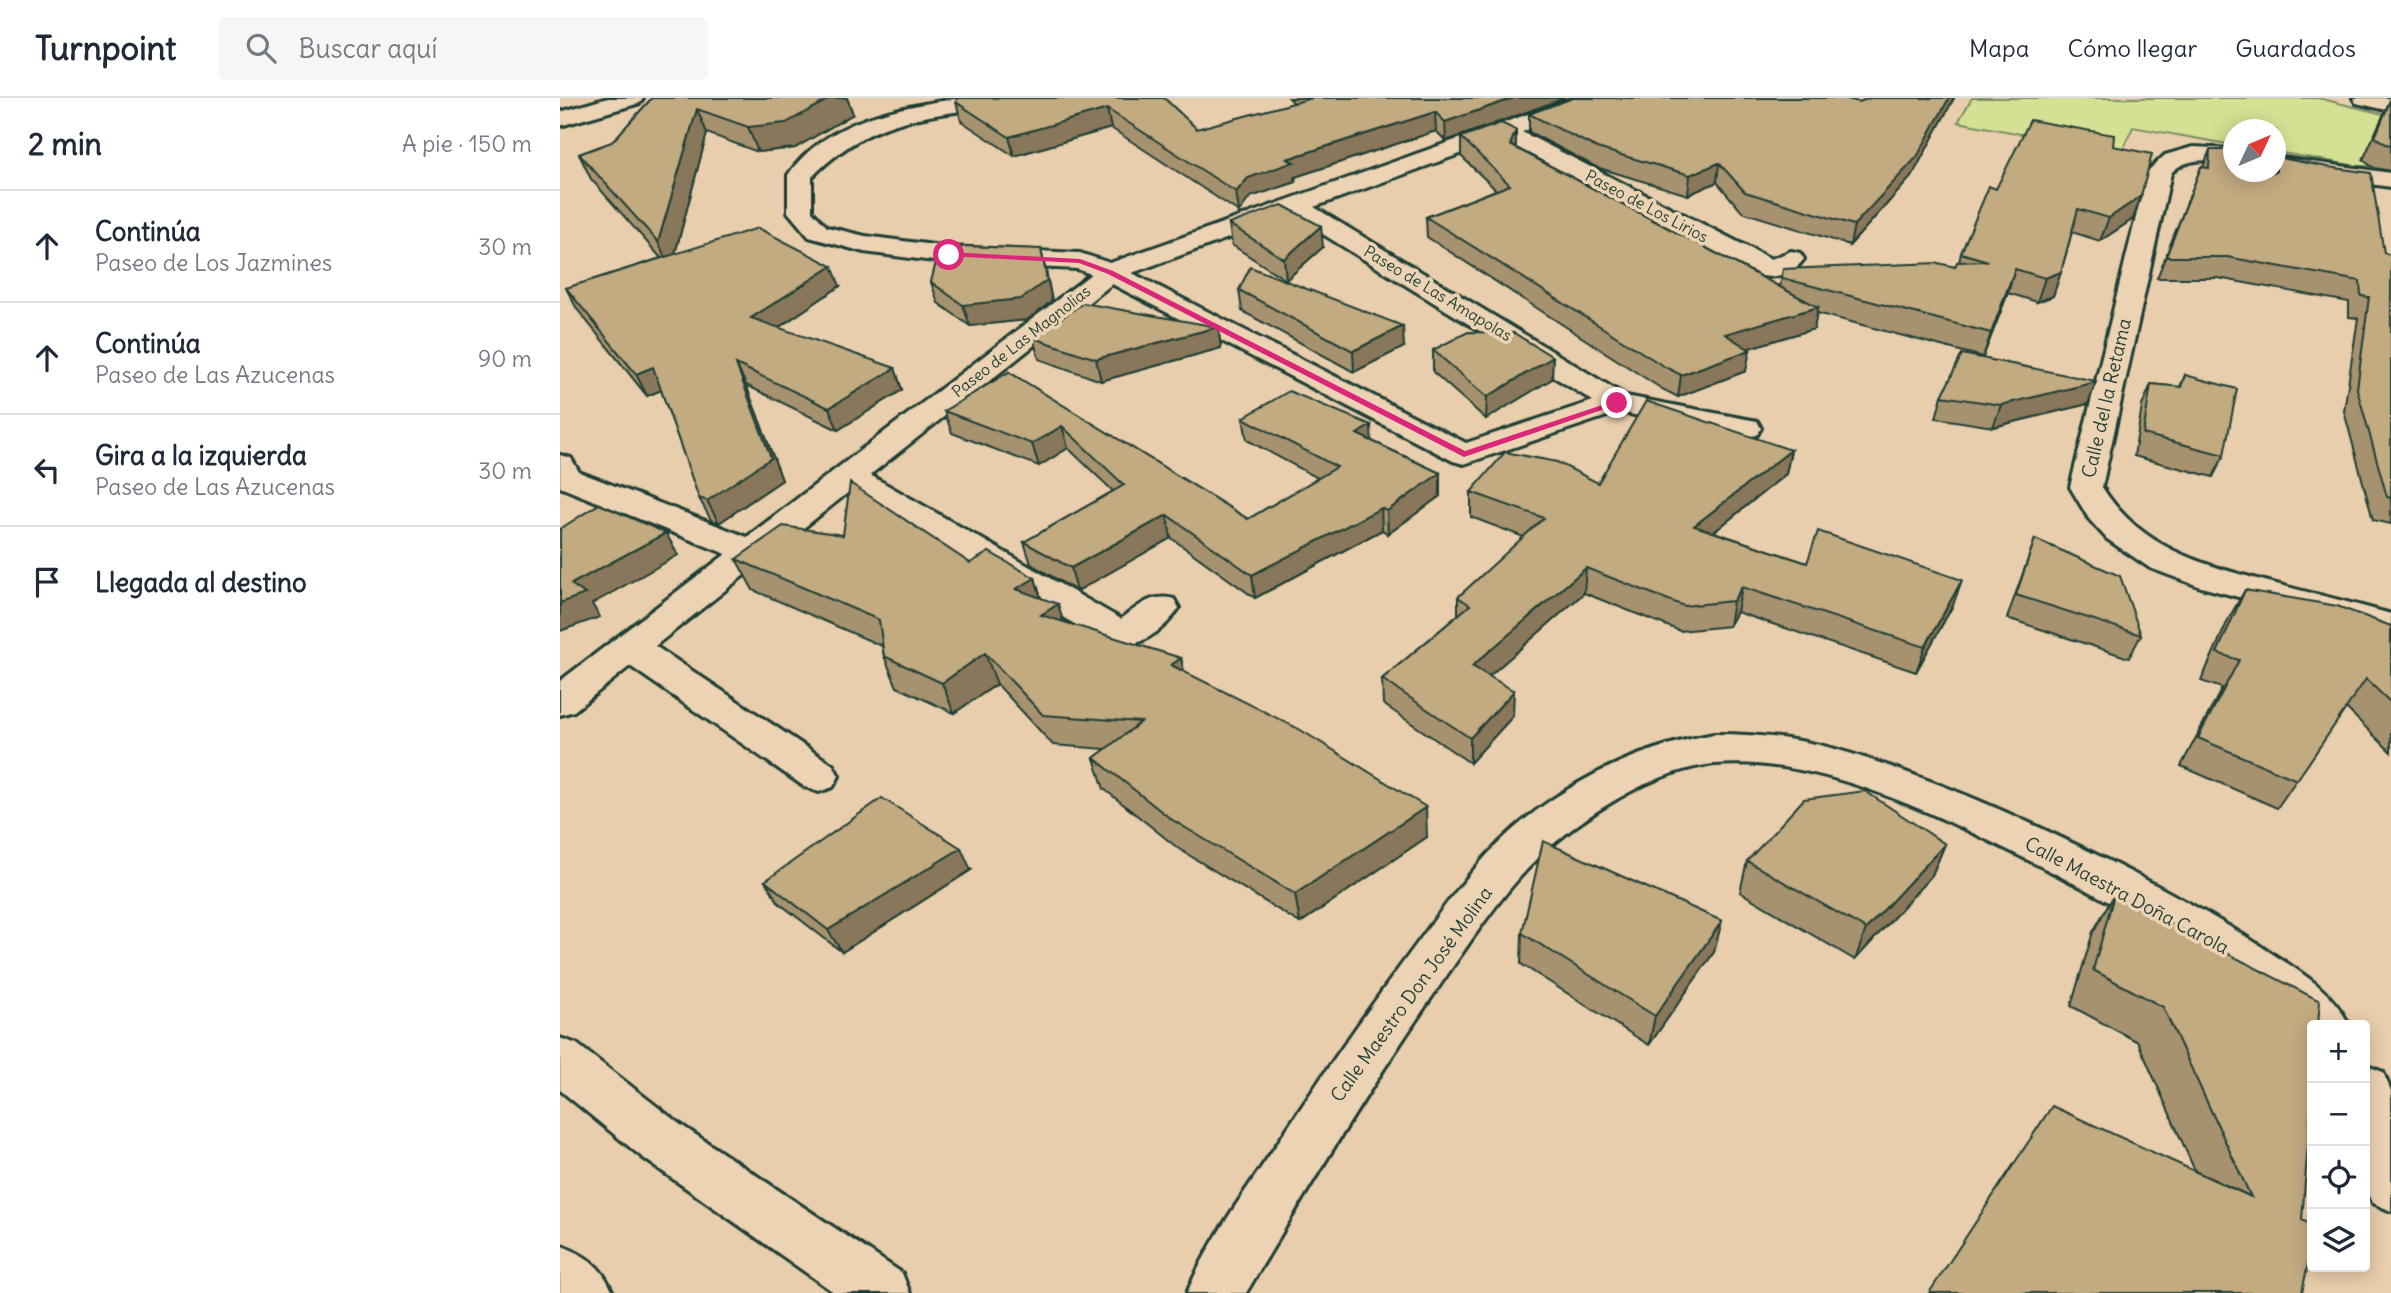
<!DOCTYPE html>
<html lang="es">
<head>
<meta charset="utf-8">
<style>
	body { margin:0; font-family:Delius,sans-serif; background:#f6f6f7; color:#1f2937 }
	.controls { position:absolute; right:21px; bottom:21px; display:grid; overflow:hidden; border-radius:7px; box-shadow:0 4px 18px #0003 }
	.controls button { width:63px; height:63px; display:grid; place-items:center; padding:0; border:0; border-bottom:2px solid #e0e1e3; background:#fff; color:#1f2937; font:35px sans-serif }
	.compass { position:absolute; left:1663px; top:21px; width:63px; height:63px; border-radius:50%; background:#fff; box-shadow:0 4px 18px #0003; rotate:46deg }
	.stop { position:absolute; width:21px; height:21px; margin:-16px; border:5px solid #db2777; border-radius:50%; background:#fff }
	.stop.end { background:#db2777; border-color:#fff; box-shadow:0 2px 7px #0008 }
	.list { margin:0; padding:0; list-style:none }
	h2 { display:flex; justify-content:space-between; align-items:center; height:91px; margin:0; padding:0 28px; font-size:30px }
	h2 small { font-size:23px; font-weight:400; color:#747a83 }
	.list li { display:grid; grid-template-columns:46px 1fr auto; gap:21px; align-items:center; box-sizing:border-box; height:112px; padding:0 28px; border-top:2px solid #e0e1e3 }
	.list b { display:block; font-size:26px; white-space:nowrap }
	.list p { margin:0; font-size:23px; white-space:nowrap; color:#747a83 }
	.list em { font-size:23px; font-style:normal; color:#747a83 }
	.icon { flex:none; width:38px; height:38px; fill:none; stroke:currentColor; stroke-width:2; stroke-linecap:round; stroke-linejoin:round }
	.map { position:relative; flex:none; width:1831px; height:1195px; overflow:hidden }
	header { display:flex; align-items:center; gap:42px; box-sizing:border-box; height:98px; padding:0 35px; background:#fff; border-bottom:2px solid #e0e1e3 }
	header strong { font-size:33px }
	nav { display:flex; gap:38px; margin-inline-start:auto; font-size:24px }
	.search { width:490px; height:63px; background:#f6f6f7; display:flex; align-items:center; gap:18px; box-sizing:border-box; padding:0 24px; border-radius:7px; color:#747a83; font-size:26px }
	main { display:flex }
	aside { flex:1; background:#fff }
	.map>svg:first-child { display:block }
</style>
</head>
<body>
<header>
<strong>Turnpoint</strong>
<div class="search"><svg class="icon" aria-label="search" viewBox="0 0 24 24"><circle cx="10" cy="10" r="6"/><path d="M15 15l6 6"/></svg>Buscar aquí</div>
<nav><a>Mapa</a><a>Cómo llegar</a><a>Guardados</a></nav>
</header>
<main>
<aside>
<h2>2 min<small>A pie · 150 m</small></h2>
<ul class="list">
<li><svg class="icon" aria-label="ahead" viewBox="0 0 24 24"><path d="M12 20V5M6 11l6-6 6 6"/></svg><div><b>Continúa</b><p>Paseo de Los Jazmines</p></div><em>30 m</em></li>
<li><svg class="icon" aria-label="ahead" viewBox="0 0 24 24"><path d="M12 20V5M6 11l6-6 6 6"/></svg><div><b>Continúa</b><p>Paseo de Las Azucenas</p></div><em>90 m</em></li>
<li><svg class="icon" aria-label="left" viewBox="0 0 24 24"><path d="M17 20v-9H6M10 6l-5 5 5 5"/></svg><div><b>Gira a la izquierda</b><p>Paseo de Las Azucenas</p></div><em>30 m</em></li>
<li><svg class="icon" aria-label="arrive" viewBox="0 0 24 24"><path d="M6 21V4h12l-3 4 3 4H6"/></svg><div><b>Llegada al destino</b></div></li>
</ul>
</aside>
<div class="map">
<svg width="1831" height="1195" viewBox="0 0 1831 1195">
	<rect width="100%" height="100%" fill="#e8ceac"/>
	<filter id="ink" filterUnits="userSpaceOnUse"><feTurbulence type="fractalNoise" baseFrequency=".0143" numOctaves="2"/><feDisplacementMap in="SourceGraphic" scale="14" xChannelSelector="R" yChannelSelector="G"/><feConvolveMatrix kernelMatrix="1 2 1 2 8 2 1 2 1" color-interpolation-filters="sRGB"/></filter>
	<g filter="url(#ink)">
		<!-- green -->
		<path fill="#d4e093" stroke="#7a8e64" stroke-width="2" d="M 1412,0 L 1758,0 L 1831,18 L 1831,68 L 1797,68 L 1716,54 L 1716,32 L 1674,32 L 1673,47 L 1573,29 L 1561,55 L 1398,24 Z"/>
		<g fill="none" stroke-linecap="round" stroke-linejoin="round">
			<!-- minor casing -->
			<g stroke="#1f3d34" stroke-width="6">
				<g id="minor">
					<path d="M 48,0 L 83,0 L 80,5 L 0,28 L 0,14 Z"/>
					<path d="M 402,0 L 456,0 L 453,5 L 445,7 C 365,19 312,18 252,79 L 252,113 L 267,129 L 305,138 L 389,149 L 520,155 L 550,165 L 1013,0 L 1045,0 L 1042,5 L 962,34 L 1211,161 L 1231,153 L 1240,155 L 1244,161 C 1235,174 1217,181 1202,178 L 941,41 L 754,109 L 1066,298 L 1186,321 L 1197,323 L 1201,330 L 1197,337 L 1186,339 L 1059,314 L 904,366 L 893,363 L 552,186 L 310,377 L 561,521 C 579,508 591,495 614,501 L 619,510 C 606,531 575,554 550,547 L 290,393 L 95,548 L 273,667 L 279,678 L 273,689 L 259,694 L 245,689 L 70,568 L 14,613 L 0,617 L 0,583 L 166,456 L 0,389 L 0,357 L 11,360 L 19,374 L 187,439 L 531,176 L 517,171 L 389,165 L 304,154 L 249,139 L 228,114 L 228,77 C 267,21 339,9 402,0 ZM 732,117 L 1033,303 L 906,345 L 572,175 Z"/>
					<path d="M 1793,0 L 1831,0 L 1831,13 L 1796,5 Z"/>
					<path d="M 1633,49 L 1674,51 L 1674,65 C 1652,62 1627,58 1611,75 L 1542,389 C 1583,454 1646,467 1716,486 C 1754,496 1793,505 1831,516 L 1831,540 L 1641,489 L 1590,470 L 1547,441 L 1529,421 L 1510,389 L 1587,74 L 1605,57 Z"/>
					<path d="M 1716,59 L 1831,75 L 1831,89 L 1716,73 Z"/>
					<path d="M 1154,636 C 1195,636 1235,640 1275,651 C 1368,678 1454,716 1541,759 C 1595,786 1648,814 1699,847 C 1732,869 1772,890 1789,927 L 1752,927 L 1752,944 L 1748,942 C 1725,915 1697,896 1667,876 C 1598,828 1523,789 1448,752 C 1363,710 1252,658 1155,666 C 1094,671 1022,718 978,760 C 940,797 911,843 880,887 C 811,987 748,1090 686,1195 L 627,1195 C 649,1142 686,1093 717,1046 C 761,979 806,914 853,851 C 888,804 922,755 968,719 C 1022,677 1086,648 1154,636 Z"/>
					<path d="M 1805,967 L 1823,974 L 1831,993 L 1831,1113 L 1813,1105 L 1805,1087 Z"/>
				</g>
			</g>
			<!-- motorway casing -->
			<g stroke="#1f3d34" stroke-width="6">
				<g id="motorway">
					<path d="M 0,940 L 17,946 L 118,1025 L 342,1175 L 350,1195 L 275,1195 L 82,1059 L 0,992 Z"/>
					<path d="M 0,1147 C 27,1158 42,1168 53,1195 L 0,1195 Z"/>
				</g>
			</g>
			<!-- minor -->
			<use href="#minor" fill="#ecd3b4" fill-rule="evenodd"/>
			<!-- motorway -->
			<use href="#motorway" fill="#ecd3b4" fill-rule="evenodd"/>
		</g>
		<!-- wall -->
		<g fill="#a7926f" stroke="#1f3d34" stroke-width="2">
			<path d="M 92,0 L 287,0 L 293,16 L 235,50 L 198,54 L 147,35 L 115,156 L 280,188 L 218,230 L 335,270 L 342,292 L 278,332 L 186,287 L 222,382 L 159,425 L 151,422 L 139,400 L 101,292 L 87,298 L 17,211 L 6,190 L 101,160 L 31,81 L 19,56 L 52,44 Z"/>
			<path d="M 604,0 L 637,31 L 734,5 L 729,0 L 1005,0 L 886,43 L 876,33 L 735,79 L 736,84 L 690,99 L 679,114 L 551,30 L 454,58 L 401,23 L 396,4 Z"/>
			<path d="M 1013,0 L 1291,0 L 1290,2 L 1299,4 L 1310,0 L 1308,0 L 1394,0 L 1352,78 L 1290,147 L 1182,114 L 1157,84 L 1128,97 L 1036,69 L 969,34 L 969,16 Z"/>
			<path d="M 1831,0 L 1831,73 L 1814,70 L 1803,62 Z"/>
			<path d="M 901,39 L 956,50 L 1220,189 L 1223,171 L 1395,169 L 1399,164 L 1401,155 L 1436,91 L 1553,48 L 1573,121 L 1540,143 L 1512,134 L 1501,174 L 1493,198 L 1477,204 L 1448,195 L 1423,259 L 1257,215 L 1254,231 L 1187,250 L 1186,273 L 1118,299 L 1102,291 L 867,139 L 866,119 L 936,92 L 901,58 Z"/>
			<path d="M 1650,52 L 1824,155 L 1831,157 L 1831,426 L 1813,422 L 1784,313 L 1798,220 L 1789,219 L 1789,204 L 1658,180 L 1597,180 L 1641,69 L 1643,69 Z"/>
			<path d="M 669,126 L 763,149 L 726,182 L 672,147 Z"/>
			<path d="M 486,172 L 492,203 L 467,222 L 410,228 L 378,205 L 371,184 Z"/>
			<path d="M 679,192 L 844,249 L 794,274 L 682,213 Z"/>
			<path d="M 658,229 L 661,250 L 541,283 L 479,261 L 473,240 Z"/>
			<path d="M 873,252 L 992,281 L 926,321 L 873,274 Z"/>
			<path d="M 449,274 L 688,421 L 758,380 L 687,342 L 683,320 L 812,343 L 880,375 L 880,398 L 828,436 L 822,432 L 695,500 L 611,440 L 517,493 L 471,466 L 464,444 L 553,393 L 508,350 L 479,368 L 392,335 L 384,313 Z"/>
			<path d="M 1625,277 L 1664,357 L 1653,379 L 1574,358 L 1582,308 L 1591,286 L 1620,289 Z"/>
			<path d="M 1382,298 L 1528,306 L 1433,329 L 1376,320 Z"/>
			<path d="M 1231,352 L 1226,376 L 1154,434 L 1247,465 L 1393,507 L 1356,574 L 1177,514 L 1169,528 L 1120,533 L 1024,495 L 929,578 L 953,618 L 910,665 L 823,606 L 822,581 L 898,517 L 898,499 L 964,439 L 911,419 L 911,394 L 1038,385 Z"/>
			<path d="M 1475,441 L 1581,537 L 1569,560 L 1447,520 Z"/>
			<path d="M 176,461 L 410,465 L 475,480 L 481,500 L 503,524 L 621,560 L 624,573 L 867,739 L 740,825 L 619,751 L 544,691 L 534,660 L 546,651 L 493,647 L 437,586 L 394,615 L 337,589 L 324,558 L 322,548 L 193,492 Z"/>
			<path d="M 1685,492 L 1831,528 L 1831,654 L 1786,610 L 1717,710 L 1621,668 L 1662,590 L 1641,583 L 1669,520 Z"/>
			<path d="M 1385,746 L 1372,777 L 1295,862 L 1180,794 L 1187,763 Z"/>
			<path d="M 411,772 L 282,854 L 219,805 L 205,783 Z"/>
			<path d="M 1554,797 L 1742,1122 L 1635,1073 L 1578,944 L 1511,908 L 1533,834 Z"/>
			<path d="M 962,835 L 1154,854 L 1089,947 L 961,866 Z"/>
		</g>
		<!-- shaded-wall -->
		<g fill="#88775a" stroke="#1f3d34" stroke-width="2">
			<path d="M 271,0 L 287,0 L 293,16 L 235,50 L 198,54 L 188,29 Z"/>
			<path d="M 954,0 L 1005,0 L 886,43 L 885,24 Z"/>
			<path d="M 1389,0 L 1394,0 L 1352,78 L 1290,147 L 1294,127 Z"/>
			<path d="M 137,11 L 147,35 L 111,171 L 98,144 Z"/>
			<path d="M 547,11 L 551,30 L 454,58 L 449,39 Z"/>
			<path d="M 875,14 L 876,33 L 735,79 L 736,84 L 690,99 L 679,114 L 676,94 L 688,80 L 727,61 Z"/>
			<path d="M 956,32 L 956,52 L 950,47 Z"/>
			<path d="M 1159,65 L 1157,84 L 1128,97 L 1130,77 Z"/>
			<path d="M 1581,98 L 1573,121 L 1540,143 L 1549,120 Z"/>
			<path d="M 761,128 L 763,149 L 726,182 L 724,161 Z"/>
			<path d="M 481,151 L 492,203 L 467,222 L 410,228 L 403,207 Z"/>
			<path d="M 272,168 L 280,188 L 200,242 L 191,220 Z"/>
			<path d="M 1455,171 L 1448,195 L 1423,259 L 1431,235 Z"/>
			<path d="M 1501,174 L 1493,198 L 1477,204 L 1485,180 Z"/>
			<path d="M 1258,209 L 1254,231 L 1162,258 L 1165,236 Z"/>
			<path d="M 843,228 L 844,249 L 794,274 L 793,253 Z"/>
			<path d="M 658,229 L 661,250 L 541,283 L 536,261 Z"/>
			<path d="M 1190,252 L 1186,273 L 1118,299 L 1121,277 Z"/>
			<path d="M 993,259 L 992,281 L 926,321 L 927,299 Z"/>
			<path d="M 176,266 L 186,287 L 222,382 L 159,425 L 147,403 Z"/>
			<path d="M 93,269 L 104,291 L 87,298 L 76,276 Z"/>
			<path d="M 335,270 L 342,292 L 278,332 L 269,310 Z"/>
			<path d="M 1536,284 L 1528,306 L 1433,329 L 1441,307 Z"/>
			<path d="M 811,327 L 812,349 L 797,336 Z"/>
			<path d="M 502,328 L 508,350 L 479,368 L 472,346 Z"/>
			<path d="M 1231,352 L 1226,376 L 1130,453 L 1134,428 Z"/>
			<path d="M 880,375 L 880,398 L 828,436 L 827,413 Z"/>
			<path d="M 821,410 L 822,432 L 695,500 L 692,477 Z"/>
			<path d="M 607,417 L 611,440 L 517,493 L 511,470 Z"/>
			<path d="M 106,435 L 118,457 L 32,506 L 40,519 L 0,533 L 0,505 L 11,486 Z"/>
			<path d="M 1026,470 L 1024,495 L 912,593 L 912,568 Z"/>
			<path d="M 475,480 L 484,511 L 456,491 Z"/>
			<path d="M 1402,482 L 1393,507 L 1356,574 L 1365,549 Z"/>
			<path d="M 1182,489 L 1177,514 L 1169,528 L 1173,503 Z"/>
			<path d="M 498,506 L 507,537 L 481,517 Z"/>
			<path d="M 425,555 L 437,586 L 394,615 L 382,585 Z"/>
			<path d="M 621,560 L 628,591 L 611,567 Z"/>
			<path d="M 954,593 L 953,618 L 910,665 L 910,640 Z"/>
			<path d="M 866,709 L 867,739 L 740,825 L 735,796 Z"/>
			<path d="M 1385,746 L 1372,777 L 1295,862 L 1306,831 Z"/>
			<path d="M 401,750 L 411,772 L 282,854 L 268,832 Z"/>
			<path d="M 1162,823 L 1154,854 L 1089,947 L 1095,918 Z"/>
		</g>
		<!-- building -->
		<g fill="#c2aa81" stroke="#1f3d34" stroke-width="2">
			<path d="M 92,0 L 271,0 L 226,25 L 188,29 L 137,11 L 98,144 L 19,56 L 52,44 Z"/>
			<path d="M 397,0 L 604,0 L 637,31 L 749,1 L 747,0 L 954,0 L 885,24 L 875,14 L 727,61 L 734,64 L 688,80 L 676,94 L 547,11 L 449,39 L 396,4 Z"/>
			<path d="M 1013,0 L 1283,0 L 1299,4 L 1310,0 L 1389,0 L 1357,59 L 1294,127 L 1185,94 L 1159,65 L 1130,77 L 1037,50 L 969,16 Z"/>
			<path d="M 1831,1 L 1831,47 L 1826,46 L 1815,39 Z"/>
			<path d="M 1470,22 L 1554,37 L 1553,48 L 1592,56 L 1581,98 L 1549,120 L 1518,111 L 1501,174 L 1485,180 L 1455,171 L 1431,235 L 1222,180 L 1223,171 L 1378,165 L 1395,169 L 1397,164 L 1428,163 L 1401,155 L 1429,88 L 1436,91 Z"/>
			<path d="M 941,25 L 956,32 L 950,47 L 1258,209 L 1165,236 L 1190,252 L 1121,277 L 1105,269 L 866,119 L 950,87 L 901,39 Z"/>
			<path d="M 1650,52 L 1674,52 L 1674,74 L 1716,74 L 1716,59 L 1768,69 L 1811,75 L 1824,155 L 1831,157 L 1831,400 L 1827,399 L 1797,291 L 1809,199 L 1801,198 L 1800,183 L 1667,159 L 1606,159 L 1641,69 L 1649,70 Z"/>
			<path d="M 722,107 L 761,128 L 724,161 L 669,126 Z"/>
			<path d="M 198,130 L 272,168 L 191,220 L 335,270 L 269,310 L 176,266 L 211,360 L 147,403 L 139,400 L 93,269 L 76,276 L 6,190 Z"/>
			<path d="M 404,148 L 481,151 L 487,182 L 461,201 L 403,207 L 371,184 L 376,164 Z"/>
			<path d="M 690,169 L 843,228 L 793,253 L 679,192 Z"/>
			<path d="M 523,205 L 658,229 L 536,261 L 473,240 Z"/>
			<path d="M 908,234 L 954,235 L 993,259 L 927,299 L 873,252 Z"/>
			<path d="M 1402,256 L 1536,283 L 1536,284 L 1441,307 L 1382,298 Z"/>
			<path d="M 449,274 L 688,421 L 777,369 L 683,320 L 729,293 L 811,327 L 797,336 L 880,375 L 827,413 L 821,410 L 692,477 L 607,417 L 511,470 L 464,444 L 564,387 L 502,328 L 472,346 L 384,313 Z"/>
			<path d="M 1625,277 L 1677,291 L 1664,357 L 1583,336 L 1591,286 L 1621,289 Z"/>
			<path d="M 1086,303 L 1231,352 L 1134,428 L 1247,465 L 1258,433 L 1402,482 L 1365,549 L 1182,489 L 1173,503 L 1124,508 L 1026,470 L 912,568 L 954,593 L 910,640 L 822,581 L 910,507 L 898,499 L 984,420 L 911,394 L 945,354 L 997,364 L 1038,385 Z"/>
			<path d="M 290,385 L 410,465 L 429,454 L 475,480 L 456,491 L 498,506 L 481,517 L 621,560 L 611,567 L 739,631 L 866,709 L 735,796 L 611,721 L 534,660 L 581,624 L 483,617 L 425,555 L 382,585 L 324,558 L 319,522 L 176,461 L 223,428 L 283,437 Z"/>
			<path d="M 39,406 L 106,435 L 11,486 L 25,496 L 0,505 L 0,431 Z"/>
			<path d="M 1475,441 L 1560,478 L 1581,537 L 1456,497 Z"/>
			<path d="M 1685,492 L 1777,508 L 1831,528 L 1831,605 L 1806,581 L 1737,682 L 1638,640 L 1679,562 L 1657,555 Z"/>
			<path d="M 1305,693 L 1385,746 L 1306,831 L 1187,763 L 1244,701 Z"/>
			<path d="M 322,700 L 401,750 L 268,832 L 205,783 Z"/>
			<path d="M 983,743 L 1162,823 L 1095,918 L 962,835 Z"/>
			<path d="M 1554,797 L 1760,903 L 1758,927 L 1752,927 L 1752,997 L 1742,1122 L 1752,1127 L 1752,1145 L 1742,1195 L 1369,1195 L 1492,1008 L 1691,1099 L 1603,909 L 1533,872 Z"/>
		</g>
	</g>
	<!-- route -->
	<path fill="#db2777" d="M 389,154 L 520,161 L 553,173 L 905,353 L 1054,303 L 1062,305 L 904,359 L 548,176 L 519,165 L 386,158 Z"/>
	<g text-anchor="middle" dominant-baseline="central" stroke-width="7" stroke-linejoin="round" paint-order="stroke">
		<!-- far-street labels -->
		<g font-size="16" fill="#1f3d34" stroke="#ecd3b4">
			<text transform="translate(1087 108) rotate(28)">Paseo de Los Lirios</text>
			<text transform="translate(878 195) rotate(31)">Paseo de Las Amapolas</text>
			<text transform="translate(461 243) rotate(-38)">Paseo de Las Magnolias</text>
		</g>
		<!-- street labels -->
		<g font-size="19" fill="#1f3d34" stroke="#ecd3b4">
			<text transform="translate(1546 300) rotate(-77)">Calle del la Retama</text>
			<text transform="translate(1567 797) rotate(28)">Calle Maestra Doña Carola</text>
			<text transform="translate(851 896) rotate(-54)">Calle Maestro Don José Molina</text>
		</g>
	</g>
</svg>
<div class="controls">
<button>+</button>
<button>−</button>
<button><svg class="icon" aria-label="locate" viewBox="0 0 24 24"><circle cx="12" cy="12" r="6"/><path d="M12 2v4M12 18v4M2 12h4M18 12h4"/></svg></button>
<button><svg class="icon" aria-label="layers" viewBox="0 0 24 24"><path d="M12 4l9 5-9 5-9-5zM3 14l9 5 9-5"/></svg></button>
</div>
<svg class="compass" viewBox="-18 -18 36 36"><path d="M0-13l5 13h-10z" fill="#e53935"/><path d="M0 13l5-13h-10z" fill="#747a83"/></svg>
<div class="stop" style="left:389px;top:157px"></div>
<div class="stop end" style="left:1057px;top:305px"></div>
</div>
</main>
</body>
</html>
